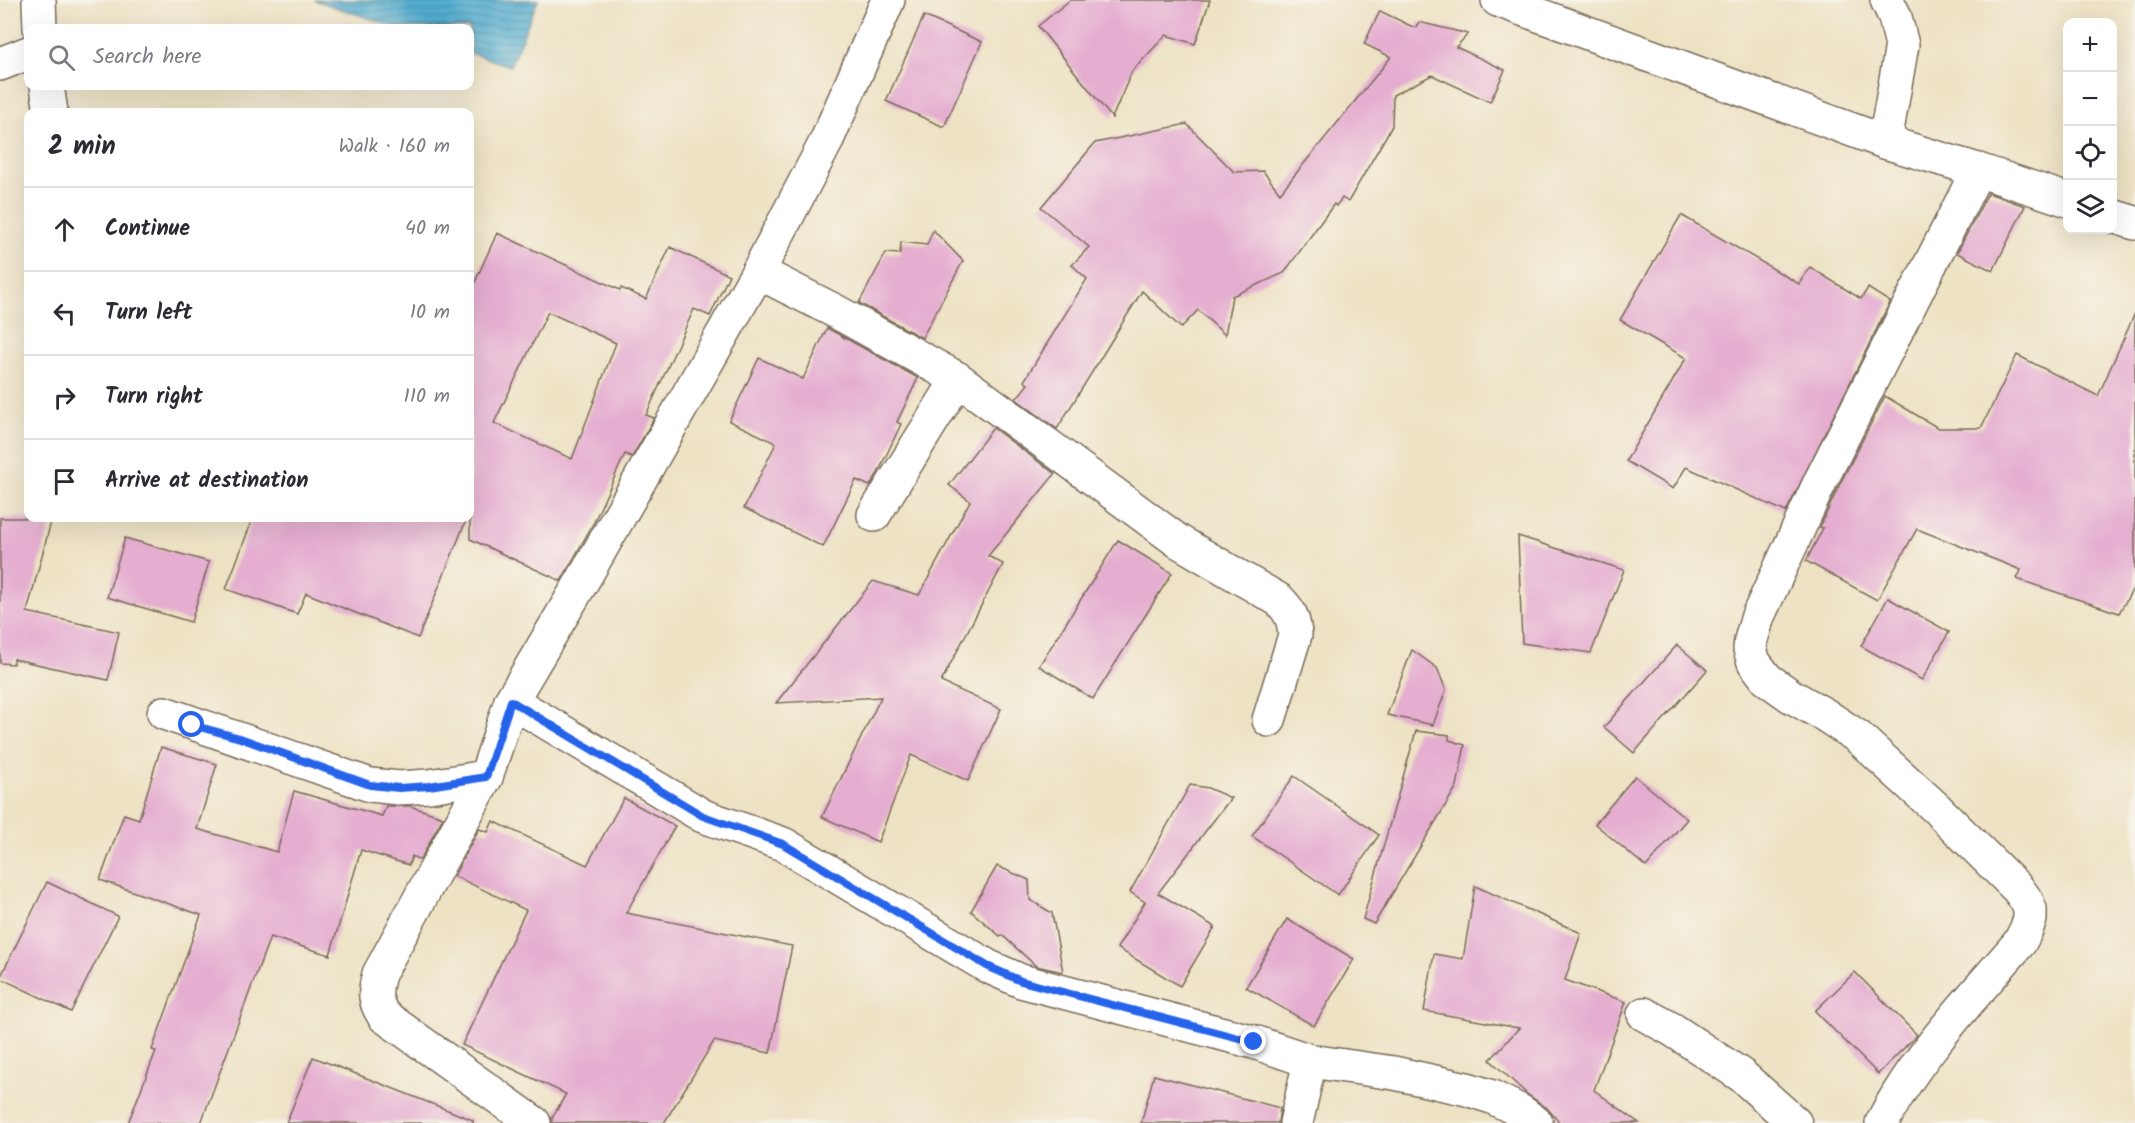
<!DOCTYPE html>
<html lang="en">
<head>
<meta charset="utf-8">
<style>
	body { margin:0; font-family:Kalam,sans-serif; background:#f7f7f7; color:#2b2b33 }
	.controls { position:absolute; right:18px; top:18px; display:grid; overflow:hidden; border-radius:12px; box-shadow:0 6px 24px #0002 }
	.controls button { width:54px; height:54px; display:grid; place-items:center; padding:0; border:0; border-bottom:2px solid #e1e1e2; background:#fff; color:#2b2b33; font:30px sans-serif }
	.stop { position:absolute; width:18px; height:18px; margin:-14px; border:4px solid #2563eb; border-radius:50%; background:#fff }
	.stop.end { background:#2563eb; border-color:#fff; box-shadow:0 2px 6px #0008 }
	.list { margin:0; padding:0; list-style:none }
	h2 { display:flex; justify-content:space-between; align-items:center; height:78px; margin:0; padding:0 24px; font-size:26px }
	h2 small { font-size:20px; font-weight:400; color:#7c7c81 }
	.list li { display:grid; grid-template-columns:39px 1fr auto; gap:18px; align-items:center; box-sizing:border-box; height:84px; padding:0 24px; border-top:2px solid #e1e1e2 }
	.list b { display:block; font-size:22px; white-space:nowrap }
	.list em { font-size:20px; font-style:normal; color:#7c7c81 }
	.icon { flex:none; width:33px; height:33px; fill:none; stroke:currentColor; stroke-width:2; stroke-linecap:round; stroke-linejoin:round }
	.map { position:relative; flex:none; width:2135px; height:1123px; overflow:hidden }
	.search { position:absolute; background:#fff; box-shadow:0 6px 24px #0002; left:24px; top:24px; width:450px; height:66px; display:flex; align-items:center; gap:15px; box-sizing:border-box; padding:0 21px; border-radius:12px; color:#7c7c81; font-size:22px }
	.panel { position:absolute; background:#fff; box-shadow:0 6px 24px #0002; left:24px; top:108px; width:450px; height:414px; border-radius:12px }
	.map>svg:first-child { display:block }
</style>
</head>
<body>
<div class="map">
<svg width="2135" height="1123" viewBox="0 0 2135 1123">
	<defs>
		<pattern id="water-rules" width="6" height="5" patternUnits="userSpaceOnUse" patternTransform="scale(1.5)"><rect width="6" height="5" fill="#53add0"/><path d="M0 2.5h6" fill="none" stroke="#468da8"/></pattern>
	</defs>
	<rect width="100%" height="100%" fill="#f7f3e8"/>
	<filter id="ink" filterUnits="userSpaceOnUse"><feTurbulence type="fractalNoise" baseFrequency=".0167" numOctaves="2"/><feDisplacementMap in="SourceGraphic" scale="12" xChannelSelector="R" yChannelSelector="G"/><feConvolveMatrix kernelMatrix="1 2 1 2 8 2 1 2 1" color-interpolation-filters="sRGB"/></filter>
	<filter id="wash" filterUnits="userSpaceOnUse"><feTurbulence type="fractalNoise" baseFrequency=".008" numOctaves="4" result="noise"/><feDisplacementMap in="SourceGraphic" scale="24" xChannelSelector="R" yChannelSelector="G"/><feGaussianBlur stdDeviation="1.35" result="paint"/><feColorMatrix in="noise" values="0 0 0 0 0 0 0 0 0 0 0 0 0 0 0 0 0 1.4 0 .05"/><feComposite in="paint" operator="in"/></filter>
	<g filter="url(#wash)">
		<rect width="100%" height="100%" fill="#ede2c4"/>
		<!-- water -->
		<path fill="url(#water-rules)" stroke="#476c77" stroke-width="1.5" d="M 314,0 L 538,0 L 510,66 L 470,53 L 470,28 L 398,28 Z"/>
		<g id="blocks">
			<!-- building -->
			<g fill="#e5add0" fill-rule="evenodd">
				<path d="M 1070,0 L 1210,0 L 1195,44 L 1166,35 L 1132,71 L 1112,118 L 1038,26 Z"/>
				<path d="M 1380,11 L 1415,28 L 1419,22 L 1468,34 L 1456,47 L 1505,70 L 1490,102 L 1432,75 L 1393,95 L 1392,126 L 1348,202 L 1342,198 L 1336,206 L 1334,204 L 1284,273 L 1232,296 L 1225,335 L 1198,310 L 1181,328 L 1142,291 L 1057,429 L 1016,399 L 1028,384 L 1024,381 L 1087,279 L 1072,265 L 1089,247 L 1041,207 L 1095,143 L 1187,124 L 1234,172 L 1263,171 L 1280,193 L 1391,57 L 1364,44 Z"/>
				<path d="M 924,16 L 982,42 L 944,127 L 886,101 Z"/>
				<path d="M 1988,193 L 2025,206 L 1993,271 L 1957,253 Z"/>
				<path d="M 1681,215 L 1799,284 L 1810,267 L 1861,299 L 1868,288 L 1890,302 L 1786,512 L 1686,467 L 1673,489 L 1626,461 L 1686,358 L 1620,320 Z"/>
				<path d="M 933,230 L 963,261 L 922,338 L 859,303 L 886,253 L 900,254 L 901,242 L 927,245 Z"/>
				<path d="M 497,233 L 620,290 L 621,288 L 646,299 L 670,247 L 729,275 L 710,316 L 694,309 L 646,415 L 654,418 L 632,457 L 625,454 L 594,522 L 561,581 L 470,539 L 470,293 ZM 548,312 L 616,343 L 572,459 L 494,423 Z"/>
				<path d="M 2135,313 L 2135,585 L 2119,613 L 2017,579 L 2021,570 L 1917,529 L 1877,600 L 1806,561 L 1823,528 L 1820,527 L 1838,488 L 1885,396 L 1938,428 L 1981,428 L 2017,355 L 2098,396 Z"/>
				<path d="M 827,328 L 918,378 L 897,422 L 901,424 L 877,475 L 870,486 L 856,480 L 823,547 L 744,508 L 776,443 L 729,421 L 759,358 L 803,379 Z"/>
				<path d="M 993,428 L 1055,474 L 988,556 L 1003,564 L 941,682 L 1001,709 L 968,781 L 911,755 L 878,842 L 822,817 L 881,697 L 776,703 L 873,581 L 919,595 L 970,501 L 949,485 Z"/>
				<path d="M 0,518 L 52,518 L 27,612 L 119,632 L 108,680 L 14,659 L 13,664 L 0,663 Z"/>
				<path d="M 253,518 L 467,518 L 418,638 L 306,593 L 297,614 L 226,589 Z"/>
				<path d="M 1518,536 L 1624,570 L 1591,653 L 1522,643 Z"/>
				<path d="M 125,538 L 209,562 L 191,622 L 107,597 Z"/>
				<path d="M 1118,540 L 1172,573 L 1093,699 L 1039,666 Z"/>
				<path d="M 1888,598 L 1949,632 L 1922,680 L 1861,646 Z"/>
				<path d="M 1677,645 L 1707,670 L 1634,753 L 1604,727 Z"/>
				<path d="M 1412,650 L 1437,668 L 1446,690 L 1433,725 L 1387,715 Z"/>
				<path d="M 1416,731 L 1449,735 L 1449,740 L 1465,745 L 1457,786 L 1374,924 L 1363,919 Z"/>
				<path d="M 161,747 L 217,764 L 197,829 L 277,852 L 294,791 L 382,816 L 386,806 L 410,806 L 443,817 L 420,860 L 412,856 L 409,865 L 361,850 L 330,955 L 270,937 L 201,1123 L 128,1123 L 156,1051 L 152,1050 L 201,915 L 100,880 L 124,814 L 139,819 Z"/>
				<path d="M 1294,776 L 1379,835 L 1338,895 L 1252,836 Z"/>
				<path d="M 1635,776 L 1687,819 L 1646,867 L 1595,824 Z"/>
				<path d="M 1190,785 L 1208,788 L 1231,798 L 1158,893 L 1215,927 L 1180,986 L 1117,948 L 1145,902 L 1130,892 Z"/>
				<path d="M 624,798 L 675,826 L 626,913 L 792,946 L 770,1053 L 714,1041 L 664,1123 L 552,1123 L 552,1118 L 566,1094 L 462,1045 L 526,910 L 454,876 L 479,829 L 488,832 L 493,821 L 587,865 Z"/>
				<path d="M 997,866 L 1029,880 L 1030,900 L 1052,913 L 1063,972 L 1036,966 L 1002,935 L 1000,936 L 971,911 Z"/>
				<path d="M 47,882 L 118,916 L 71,1012 L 0,978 Z"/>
				<path d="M 1475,886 L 1581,933 L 1565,980 L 1626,1002 L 1594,1090 L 1639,1123 L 1560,1123 L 1547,1108 L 1527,1094 L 1490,1060 L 1519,1028 L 1424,1011 L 1434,954 L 1463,959 Z"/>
				<path d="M 1287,919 L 1354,959 L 1314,1026 L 1246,987 Z"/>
				<path d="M 1855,972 L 1917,1035 L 1878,1074 L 1815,1011 Z"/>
				<path d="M 313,1057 L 473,1120 L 473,1123 L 286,1123 Z"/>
				<path d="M 1154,1075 L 1280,1108 L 1278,1123 L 1141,1123 Z"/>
			</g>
		</g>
	</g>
	<g filter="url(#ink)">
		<use href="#blocks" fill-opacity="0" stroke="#796a58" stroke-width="1.5"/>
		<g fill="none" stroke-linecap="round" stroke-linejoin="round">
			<!-- minor casing -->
			<g stroke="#796a58" stroke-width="36">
				<g id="minor">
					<path d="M 39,0 L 40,28"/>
					<path d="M 1498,0 L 1885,142 L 1978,170 L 2068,200"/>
					<path d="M 0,64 L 28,53"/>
					<path d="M 47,86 L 51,112"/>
					<path d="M 1885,142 L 1902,45 L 1895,17 L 1887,0"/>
					<path d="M 2112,216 L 2135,223"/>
					<path d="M 758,272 L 835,311 L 958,379 L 1178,541 L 1279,600 C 1290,611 1294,619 1295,635 L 1269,720"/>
					<path d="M 874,515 L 958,379"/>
					<path d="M 511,701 L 703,816 L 783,844 L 987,966 L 1021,981 L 1254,1042 L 1310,1061 L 1394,1073 L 1467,1089 L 1492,1097 L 1520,1111 L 1536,1123"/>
					<path d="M 164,713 L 370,785 L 399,788 L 429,786 L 486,777"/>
					<path d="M 1644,1014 L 1673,1030 L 1741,1075 L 1795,1123"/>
					<path d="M 534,1123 L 384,1016 C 374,1001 374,992 379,974 L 486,777 L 511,701 L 587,573 L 758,272 L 826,142 L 888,0"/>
					<path d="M 1296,1123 L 1310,1061"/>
					<path d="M 1882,1123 C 1915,1057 1972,998 2020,942 L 2026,930 L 2030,919 L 2030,909 L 2026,900 L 2018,889 L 1936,808 L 1858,737 L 1825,715 L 1791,696 L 1767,679 L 1754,662 L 1750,649 L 1751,640 L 1758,616 L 1821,480 L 1978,170"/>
				</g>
			</g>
			<!-- minor -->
			<use href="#minor" stroke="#fff" stroke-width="33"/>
		</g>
	</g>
	<g fill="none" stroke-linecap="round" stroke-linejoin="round" filter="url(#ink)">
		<!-- route -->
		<path stroke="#2563eb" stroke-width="8" d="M 192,725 L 240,738 L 370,785 L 399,788 L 429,786 L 486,777 L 511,701 L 703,816 L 783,844 L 987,966 L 1021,981 L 1254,1042"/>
	</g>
</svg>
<div class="controls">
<button>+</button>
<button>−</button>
<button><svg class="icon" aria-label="locate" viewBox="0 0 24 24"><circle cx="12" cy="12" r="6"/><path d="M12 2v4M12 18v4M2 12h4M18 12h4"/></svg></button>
<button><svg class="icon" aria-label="layers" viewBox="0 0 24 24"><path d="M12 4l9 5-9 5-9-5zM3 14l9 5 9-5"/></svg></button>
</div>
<div class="stop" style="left:192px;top:725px"></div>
<div class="stop end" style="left:1254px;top:1042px"></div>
<div class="search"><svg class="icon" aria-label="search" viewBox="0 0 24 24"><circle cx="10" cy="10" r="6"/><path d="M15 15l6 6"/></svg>Search here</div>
<section class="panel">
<h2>2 min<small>Walk · 160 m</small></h2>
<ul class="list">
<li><svg class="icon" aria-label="ahead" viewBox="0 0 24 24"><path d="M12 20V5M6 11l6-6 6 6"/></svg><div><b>Continue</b></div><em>40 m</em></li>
<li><svg class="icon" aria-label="left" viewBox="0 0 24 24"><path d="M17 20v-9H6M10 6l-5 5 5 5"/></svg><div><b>Turn left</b></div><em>10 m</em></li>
<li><svg class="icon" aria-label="right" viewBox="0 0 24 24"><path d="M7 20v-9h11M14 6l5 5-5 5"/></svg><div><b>Turn right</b></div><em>110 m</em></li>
<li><svg class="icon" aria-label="arrive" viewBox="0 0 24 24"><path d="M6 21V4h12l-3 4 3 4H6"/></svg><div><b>Arrive at destination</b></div></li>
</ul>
</section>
</div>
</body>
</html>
